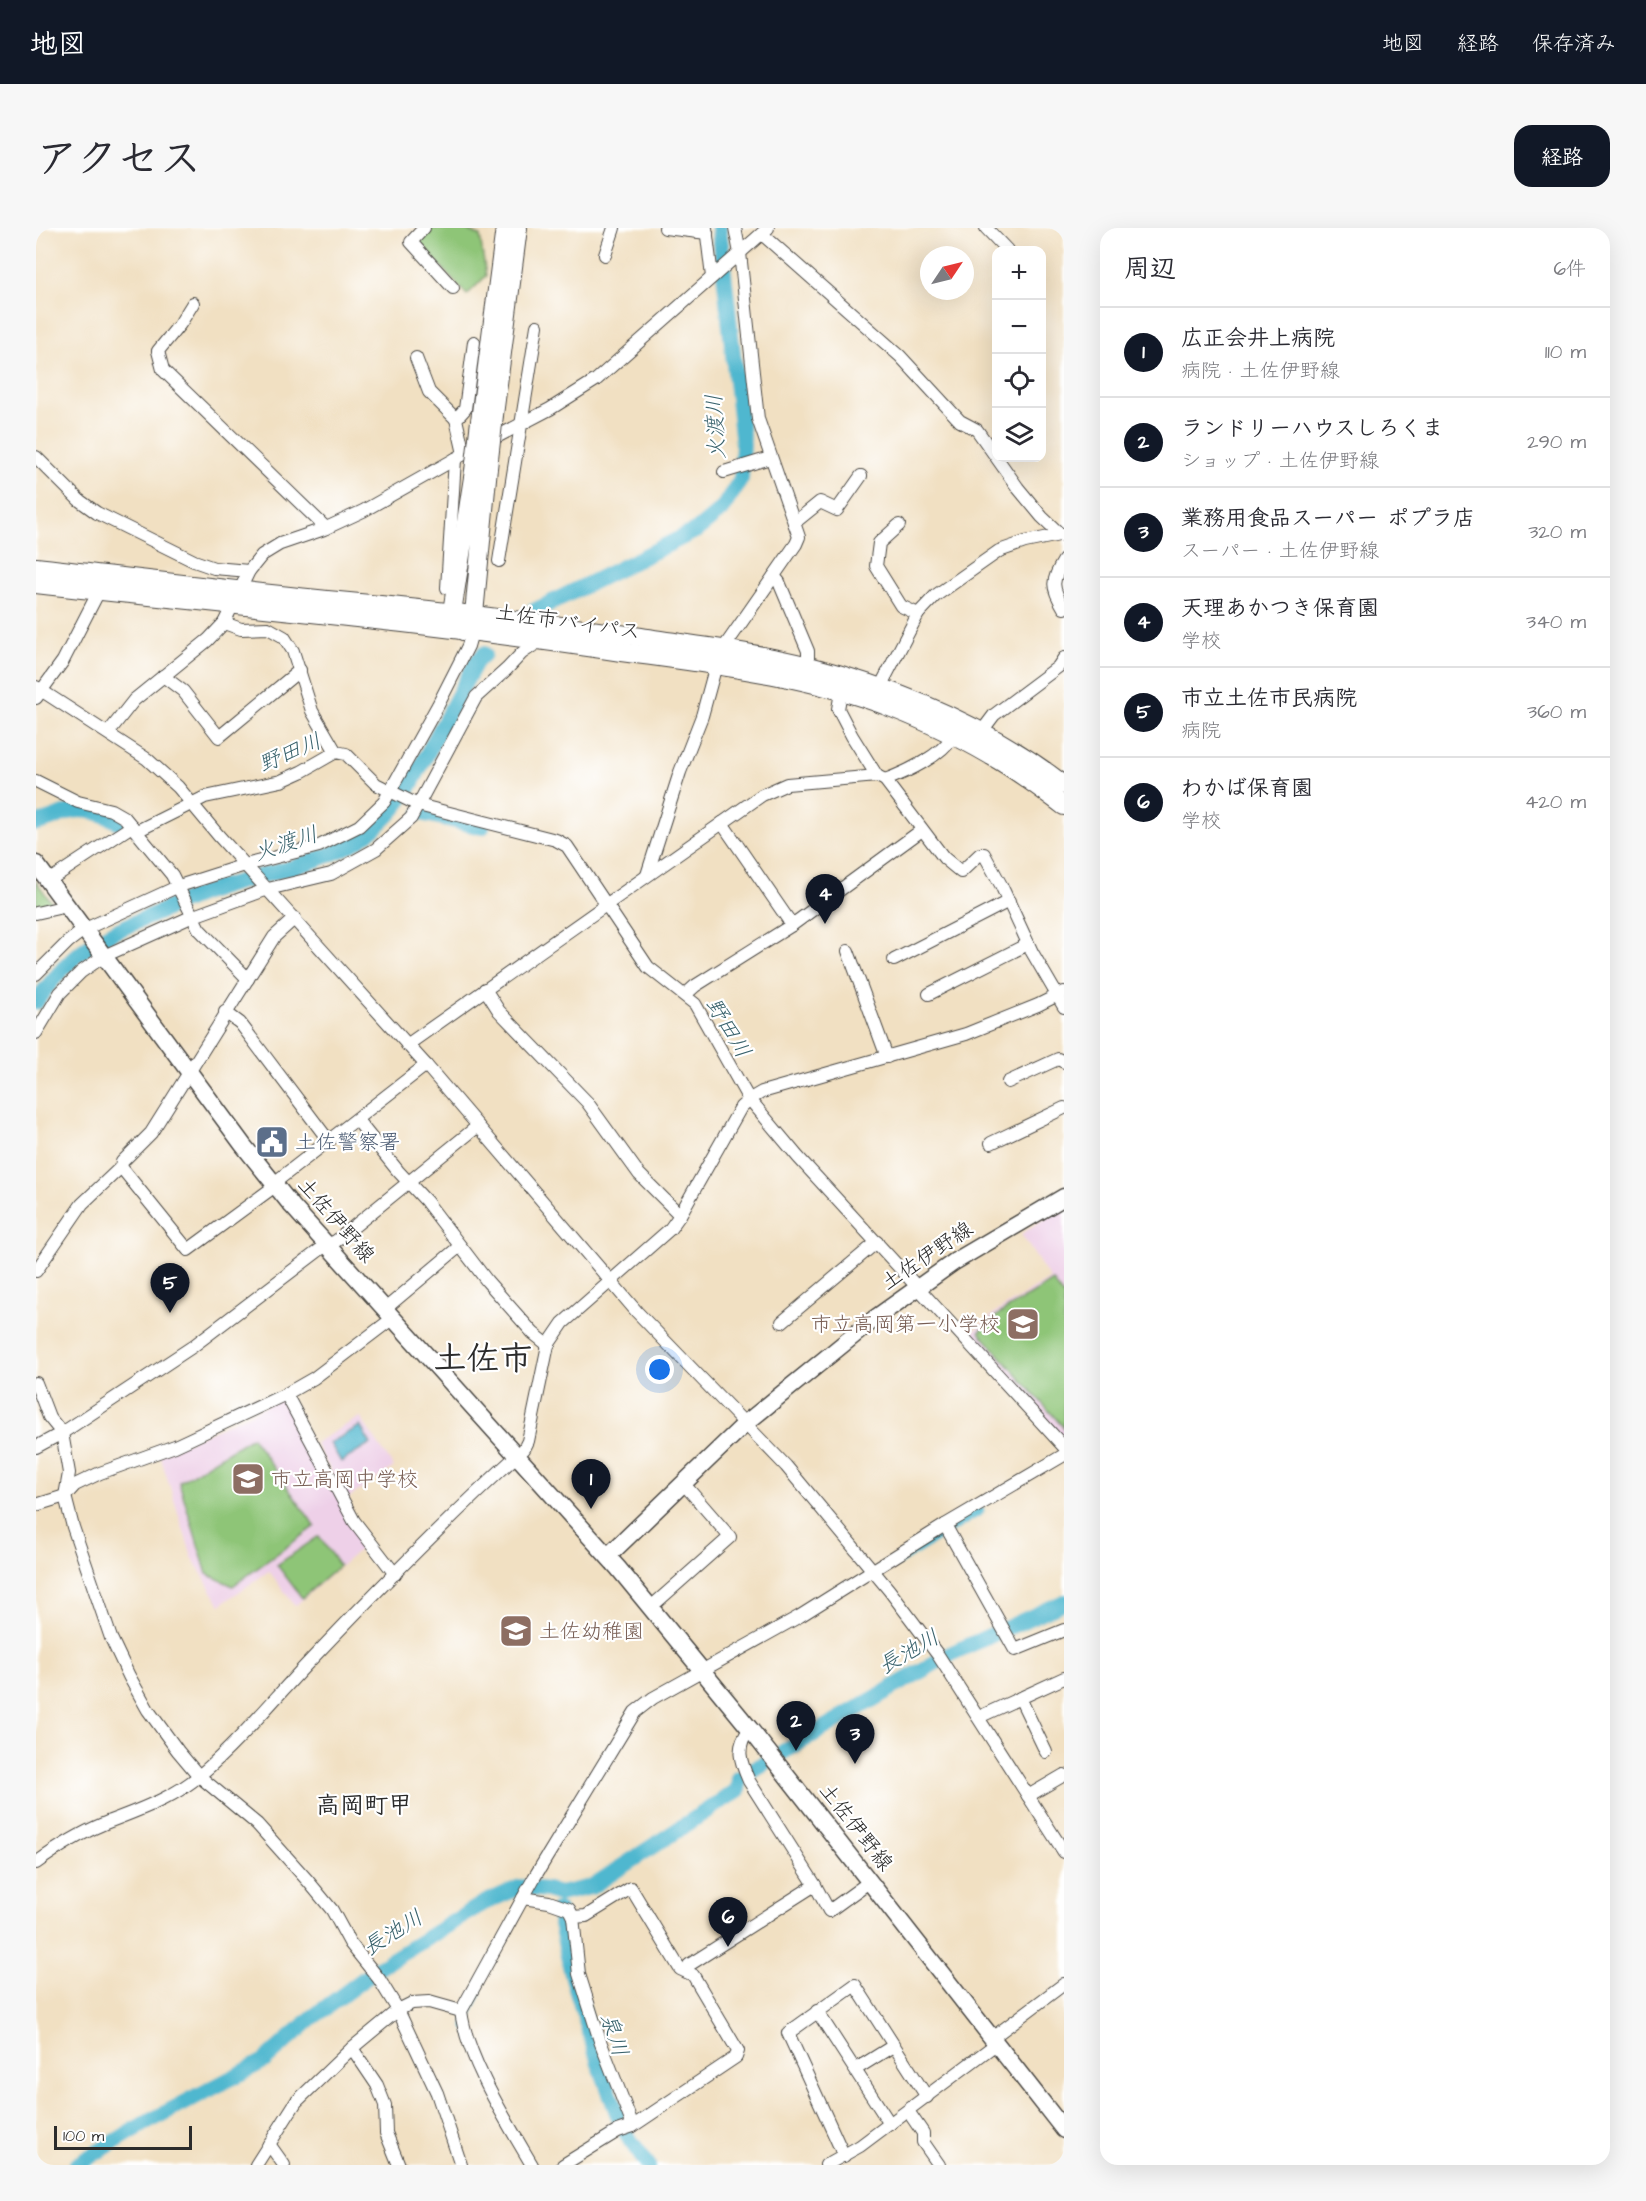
<!DOCTYPE html>
<html lang="ja">
<head>
<meta charset="utf-8">
<style>
	body { margin:0; font-family:"Architects Daughter","Klee One",sans-serif; background:#f7f7f7; color:#2b2b33 }
	.controls { position:absolute; right:18px; top:18px; display:grid; overflow:hidden; border-radius:12px; box-shadow:0 6px 24px #0002 }
	.controls button { width:54px; height:54px; display:grid; place-items:center; padding:0; border:0; border-bottom:2px solid #e1e1e2; background:#fff; color:#2b2b33; font:30px sans-serif }
	.compass { position:absolute; left:884px; top:18px; width:54px; height:54px; border-radius:50%; background:#fff; box-shadow:0 6px 24px #0002; rotate:55deg }
	.scale { position:absolute; left:18px; bottom:15px; width:138px; box-sizing:border-box; padding-left:6px; border:3px solid #2b2b2b; border-top:0; font-size:16px; line-height:21px; white-space:nowrap; color:#2b2b2b; -webkit-text-stroke:4px #fff; paint-order:stroke }
	.you { position:absolute; left:624px; top:1142px; width:21px; height:21px; margin:-15px; border:4px solid #fff; border-radius:50%; background:#1a73e8; box-shadow:0 0 0 9px #1a73e833 }
	.badge { display:grid; place-items:center; width:39px; height:39px; border-radius:50%; background:#111827; color:#fff; font-size:20px; font-weight:700 }
	.pin { position:absolute; translate:-50% -50px; filter:drop-shadow(0 2px 3px #0008) }
	.pin::after { content:''; position:absolute; top:32px; width:21px; height:18px; background:inherit; clip-path:polygon(0 0,100% 0,50% 100%) }
	.list { margin:0; padding:0; list-style:none }
	h2 { display:flex; justify-content:space-between; align-items:center; height:78px; margin:0; padding:0 24px; font-size:26px }
	h2 small { font-size:20px; font-weight:400; color:#7c7c81 }
	.list li { display:grid; grid-template-columns:39px 1fr auto; gap:18px; align-items:center; box-sizing:border-box; height:90px; padding:0 24px; border-top:2px solid #e1e1e2 }
	.list b { display:block; font-size:22px; white-space:nowrap }
	.list p { margin:0; font-size:20px; white-space:nowrap; color:#7c7c81 }
	.list em { font-size:20px; font-style:normal; color:#7c7c81 }
	.icon { flex:none; width:33px; height:33px; fill:none; stroke:currentColor; stroke-width:2; stroke-linecap:round; stroke-linejoin:round }
	.map { position:relative; flex:none; width:1028px; height:1937px; overflow:hidden; border-radius:18px }
	header { display:flex; align-items:center; gap:36px; box-sizing:border-box; height:84px; padding:0 30px; background:#111827; color:#fff }
	header strong { font-size:28px }
	nav { display:flex; gap:33px; margin-inline-start:auto; font-size:21px }
	.intro { display:flex; align-items:center; justify-content:space-between; box-sizing:border-box; height:144px; padding:0 36px }
	h1 { margin:0; font-size:42px }
	.button { padding:15px 27px; border-radius:18px; background:#111827; color:#fff; font-size:21px; font-weight:700 }
	main { display:flex; gap:36px; padding:0 36px }
	aside { flex:1; background:#fff; border-radius:18px; box-shadow:0 6px 24px #0002 }
	.map>svg:first-child { display:block }
</style>
</head>
<body>
<header>
<strong>地図</strong>
<nav><a>地図</a><a>経路</a><a>保存済み</a></nav>
</header>
<div class="intro"><h1>アクセス</h1><a class="button">経路</a></div>
<main>
<div class="map">
<svg width="1028" height="1937" viewBox="0 0 1028 1937">
	<rect width="100%" height="100%" fill="#fff"/>
	<filter id="ink" filterUnits="userSpaceOnUse"><feTurbulence type="fractalNoise" baseFrequency=".0167" numOctaves="2"/><feDisplacementMap in="SourceGraphic" scale="12" xChannelSelector="R" yChannelSelector="G"/><feConvolveMatrix kernelMatrix="1 2 1 2 8 2 1 2 1" color-interpolation-filters="sRGB"/></filter>
	<filter id="wash" filterUnits="userSpaceOnUse"><feTurbulence type="fractalNoise" baseFrequency=".008" numOctaves="4" result="noise"/><feDisplacementMap in="SourceGraphic" scale="24" xChannelSelector="R" yChannelSelector="G"/><feGaussianBlur stdDeviation="1.35" result="paint"/><feColorMatrix in="noise" values="0 0 0 0 0 0 0 0 0 0 0 0 0 0 0 0 0 1.4 0 .05"/><feComposite in="paint" operator="in"/></filter>
	<g filter="url(#wash)">
		<rect width="100%" height="100%" fill="#f1e0c2"/>
		<!-- built -->
		<g fill="#eed0e8">
			<path d="M 1028,979 L 1028,1211 L 932,1108 L 960,1084 L 1014,1051 L 985,1006 Z"/>
			<path d="M 249,1169 L 331,1315 L 259,1378 L 233,1343 L 184,1377 L 156,1329 L 124,1227 Z"/>
			<path d="M 324,1189 L 358,1239 L 311,1271 L 279,1215 Z"/>
		</g>
		<!-- green -->
		<g fill="#8ec577" stroke="#5c7851" stroke-width="1.5">
			<path d="M 392,0 L 427,0 L 444,8 L 450,48 L 431,67 L 382,13 Z"/>
			<path d="M 0,653 L 16,675 L 0,679 Z"/>
			<path d="M 1017,1053 L 1026,1067 L 1028,1066 L 1028,1200 L 943,1104 L 964,1085 Z"/>
			<path d="M 216,1209 L 279,1298 L 197,1358 L 171,1346 L 143,1254 Z"/>
			<path d="M 283,1308 L 303,1338 L 266,1370 L 241,1337 Z"/>
		</g>
		<!-- water -->
		<path fill="#50b7cf" stroke="#3e717d" stroke-width="1.5" d="M 324,1198 L 335,1216 L 305,1234 L 294,1215 Z"/>
		<g fill="none" stroke-linecap="round" stroke-linejoin="round">
			<!-- canal -->
			<g stroke="#50b7cf" stroke-width="9">
				<path d="M 861,1334 L 944,1283"/>
				<path d="M 431,1799 L 433,1784 L 442,1764"/>
			</g>
			<!-- river -->
			<g stroke="#50b7cf" stroke-width="16">
				<path d="M 496,384 L 661,302 L 686,281 L 705,251 L 707,216 L 683,0"/>
				<path d="M 385,585 L 446,599"/>
				<path d="M 0,595 C 13,593 21,588 33,584 C 52,578 72,588 89,597"/>
				<path d="M 0,774 C 11,758 25,742 39,729 C 61,709 92,698 119,686 C 141,676 163,666 186,659 C 261,635 328,633 373,560 L 440,434 L 448,426"/>
				<path d="M 747,1524 L 914,1426 L 1028,1374"/>
				<path d="M 716,1542 L 727,1536"/>
				<path d="M 522,1682 L 537,1751 L 563,1835 L 584,1893 L 594,1912 L 612,1937"/>
				<path d="M 40,1937 L 108,1896 L 228,1833 L 277,1789 L 344,1739 L 448,1675 L 484,1659 L 511,1662 L 523,1666 L 555,1659 L 702,1562 L 703,1550"/>
			</g>
		</g>
	</g>
	<g filter="url(#ink)">
		<g fill="none" stroke-linecap="round" stroke-linejoin="round">
			<!-- minor casing -->
			<g stroke="#494642" stroke-width="14">
				<g id="minor">
					<path d="M 388,0 L 375,14 L 417,60"/>
					<path d="M 629,0 L 671,5"/>
					<path d="M 670,0 L 676,49"/>
					<path d="M 950,0 L 971,22"/>
					<path d="M 726,6 L 864,128 L 924,193 L 941,202 L 982,260 L 1006,289 L 1025,307"/>
					<path d="M 569,27 L 578,0"/>
					<path d="M 157,75 L 144,96 L 122,123 L 127,142 L 290,300"/>
					<path d="M 380,130 L 393,164 L 420,191"/>
					<path d="M 428,226 L 420,191 L 429,181 L 438,114"/>
					<path d="M 0,229 L 43,272 L 61,285 L 158,333 L 178,340 L 213,343"/>
					<path d="M 688,244 L 734,230"/>
					<path d="M 758,295 L 784,274 L 801,282 L 825,248"/>
					<path d="M 863,297 L 843,315 L 840,338 L 865,378 L 882,386"/>
					<path d="M 1028,332 C 1015,353 1015,359 1028,380"/>
					<path d="M 463,333 L 501,98"/>
					<path d="M 738,348 L 743,354 L 772,423 L 772,438"/>
					<path d="M 411,360 L 419,231"/>
					<path d="M 188,395 L 205,401 L 232,400 L 248,409 L 257,423 L 276,483 L 300,524"/>
					<path d="M 127,448 L 147,463 L 183,509 L 264,442"/>
					<path d="M 0,459 L 111,531 L 142,559 L 182,607 L 390,837 L 601,1084 L 750,1238 L 853,1362 L 902,1427 L 1028,1624"/>
					<path d="M 805,464 L 802,481 L 816,508 L 841,548"/>
					<path d="M 841,465 L 882,386 L 899,368 L 963,323 L 989,314 L 1028,306"/>
					<path d="M 0,470 L 27,433 L 63,363"/>
					<path d="M 946,503 L 958,487 L 1022,439 L 1028,430"/>
					<path d="M 72,505 L 98,472 L 172,412 L 188,395 L 213,343 L 226,327 L 244,316 L 288,301 L 327,283 L 428,226 L 514,181 L 560,152 L 732,0"/>
					<path d="M 849,552 C 871,544 905,528 918,507"/>
					<path d="M 0,553 L 42,574 L 75,582 L 89,590 L 136,647 L 163,701 L 212,751"/>
					<path d="M 101,603 L 169,569 L 245,553 L 265,544 L 300,524 L 310,526 L 340,556 L 382,577 L 520,612 L 531,618 L 612,739 L 659,776 L 711,868 L 762,929 L 1028,1219"/>
					<path d="M 611,647 L 644,544 L 666,488 L 680,437 L 687,421 L 760,316 L 763,309 L 722,191 L 704,25 L 699,0"/>
					<path d="M 12,653 L 96,598"/>
					<path d="M 0,685 L 31,678"/>
					<path d="M 756,697 L 886,602"/>
					<path d="M 812,723 L 851,829"/>
					<path d="M 858,732 L 973,673"/>
					<path d="M 0,746 L 32,714 L 49,701 L 143,658 L 209,637 L 283,618 L 323,598 L 348,574 L 402,477 L 432,418 L 436,404"/>
					<path d="M 449,761 L 463,783 L 551,874 L 603,946 L 644,987"/>
					<path d="M 893,766 L 992,716"/>
					<path d="M 649,767 L 659,758 L 756,697 L 686,595"/>
					<path d="M 189,784 L 204,795 L 293,913"/>
					<path d="M 0,805 L 24,765 L 45,744 L 68,728 L 155,689 L 232,661 L 295,646 L 340,621 L 375,590 L 440,469 L 471,441 L 486,425 L 505,412"/>
					<path d="M 371,817 L 726,567 L 751,556 L 841,548 L 849,552 L 908,630 L 925,644 L 944,626 L 948,626 L 965,657 L 996,724 L 1028,779"/>
					<path d="M 972,854 L 1022,831 L 1028,834"/>
					<path d="M 321,892 L 362,943 L 390,973 L 451,1053 L 497,1105 L 512,1117"/>
					<path d="M 955,915 L 1028,880"/>
					<path d="M 85,939 L 152,1022 L 235,961 L 238,955 L 390,837"/>
					<path d="M 0,1043 L 46,976 L 85,939 L 86,934 L 115,905 L 238,709 L 259,690"/>
					<path d="M 349,1081 L 424,1018"/>
					<path d="M 746,1094 L 841,1014"/>
					<path d="M 0,1155 L 13,1189 L 26,1205 L 33,1245 L 29,1268 L 37,1299 L 75,1410 L 93,1448 L 112,1482 L 142,1523 L 163,1548 L 221,1596 L 272,1653 L 296,1682 L 314,1715 L 343,1751 L 362,1782 L 401,1865 L 425,1937"/>
					<path d="M 250,1166 L 318,1293 L 359,1346"/>
					<path d="M 0,1219 L 26,1205 L 156,1119 L 290,1017 L 300,1013 L 442,898"/>
					<path d="M 0,1277 L 29,1268 L 39,1257 L 64,1245 L 139,1218 L 250,1166 L 278,1150 L 357,1090"/>
					<path d="M 909,1297 L 979,1422 L 1028,1402"/>
					<path d="M 615,1379 L 694,1309 L 647,1255"/>
					<path d="M 984,1470 L 1010,1524"/>
					<path d="M 943,1489 L 1028,1450"/>
					<path d="M 992,1568 L 1028,1547"/>
					<path d="M 0,1635 C 21,1620 43,1606 67,1596 C 99,1583 137,1571 164,1547 C 203,1514 236,1473 271,1436 C 341,1362 413,1289 488,1221 L 492,1213 L 512,1117 L 527,1095 L 634,1001 L 644,987 L 705,879 L 714,871 L 726,864 L 930,806 L 1002,777 L 1028,764"/>
					<path d="M 779,1657 L 793,1683 L 833,1654"/>
					<path d="M 487,1670 L 513,1674 L 533,1681 L 537,1689 L 543,1746 L 564,1813 L 597,1898"/>
					<path d="M 651,1744 L 653,1737 L 779,1657 L 713,1553 C 704,1533 699,1519 714,1501"/>
					<path d="M 781,1783 L 854,1896"/>
					<path d="M 956,1810 L 1028,1756"/>
					<path d="M 316,1820 L 341,1857 L 349,1877 L 350,1905 L 363,1937"/>
					<path d="M 820,1841 L 857,1818"/>
					<path d="M 872,1883 L 887,1905 L 887,1914 L 903,1937"/>
					<path d="M 233,1916 L 248,1937"/>
					<path d="M 808,1928 L 752,1805 L 819,1757 L 891,1869"/>
					<path d="M 220,1937 L 260,1874 L 316,1820 L 362,1782 L 376,1775 L 393,1774 L 425,1783"/>
					<path d="M 496,1937 C 471,1894 431,1831 425,1783 L 498,1650 L 599,1484 L 617,1470 L 764,1388 L 909,1297 L 1028,1227"/>
					<path d="M 527,1937 L 582,1903 L 597,1898 L 700,1829 L 702,1823 L 657,1747 L 644,1741 L 595,1660 L 550,1688 L 537,1689"/>
					<path d="M 790,1937 L 824,1918 L 960,1816"/>
				</g>
			</g>
			<!-- major casing -->
			<g stroke="#494642" stroke-width="19">
				<g id="major">
					<path d="M 0,636 L 207,917 L 256,978 L 582,1340 L 714,1501 L 1028,1902"/>
					<path d="M 572,1328 L 710,1195 L 838,1091 L 918,1034 L 1028,969"/>
				</g>
			</g>
			<!-- highway casing -->
			<g stroke="#494642" stroke-width="20">
				<g id="highway">
					<path d="M 458,187 L 482,0"/>
					<path d="M 444,193 L 469,0"/>
					<path d="M 438,243 L 416,384 L 427,403 L 438,386 L 452,240"/>
					<path d="M 0,339 C 104,351 209,364 313,374 C 411,383 508,395 605,409 C 661,418 718,424 773,438 C 865,462 953,499 1028,557"/>
					<path d="M 0,356 C 193,377 387,394 579,423 C 672,436 768,446 856,480 C 894,495 932,513 967,535 C 988,548 1008,563 1028,578"/>
				</g>
			</g>
			<!-- minor -->
			<use href="#minor" stroke="#fff" stroke-width="12"/>
			<!-- major -->
			<use href="#major" stroke="#fff" stroke-width="16"/>
			<!-- highway -->
			<use href="#highway" stroke="#fff" stroke-width="18"/>
			<!-- highway-bridge casing -->
			<g stroke="#494642" stroke-width="20" stroke-linecap="butt">
				<g id="highway-bridge">
					<path d="M 452,240 L 458,187"/>
					<path d="M 438,243 L 444,193"/>
				</g>
			</g>
			<!-- highway-bridge -->
			<use href="#highway-bridge" stroke="#fff" stroke-width="18"/>
		</g>
	</g>
	<!-- icons -->
	<defs>
		<g id="civic-square" transform="scale(1.725)"><rect x="-9" y="-9" width="18" height="18" rx="4" fill="#5c6f8a" stroke="#fff"/><path d="M-.6-6.5H3V-4.5H.6V-3L4-1V1h2V6H-6V1h2V-1L-.6-3ZM-1.2 2.5V6h2.4V2.5Z" fill="#fff"/></g>
		<g id="school-square" transform="scale(1.725)"><rect x="-9" y="-9" width="18" height="18" rx="4" fill="#8d6e63" stroke="#fff"/><path d="M0-5L7-2L0 1L-7-2ZM-4 1L0 2.5L4 1V4Q0 6-4 4Z" fill="#fff"/></g>
	</defs>
	<g fill-rule="evenodd">
		<use href="#civic-square" x="236" y="914"/>
		<use href="#school-square" x="987" y="1096"/>
		<use href="#school-square" x="212" y="1251"/>
		<use href="#school-square" x="480" y="1403"/>
	</g>
	<g text-anchor="middle" dominant-baseline="central" stroke-width="4.5" stroke-linejoin="round" paint-order="stroke">
		<!-- street labels -->
		<g font-size="21" fill="#2b2b2b" stroke="#fff">
			<text transform="translate(532 394) rotate(8)">土佐市バイパス</text>
			<text transform="translate(300 992) rotate(49)">土佐伊野線</text>
			<text transform="translate(891 1028) rotate(-34)">土佐伊野線</text>
			<text transform="translate(820 1599) rotate(52)">土佐伊野線</text>
		</g>
		<!-- service labels -->
		<g font-size="21" fill="#4e5e75" stroke="#fff" text-anchor="start">
			<text x="259" y="914">土佐警察署</text>
		</g>
		<!-- education labels -->
		<g font-size="21" fill="#785e54" stroke="#fff" text-anchor="start">
			<text x="964" y="1096" text-anchor="end">市立高岡第一小学校</text>
			<text x="235" y="1251">市立高岡中学校</text>
			<text x="503" y="1403">土佐幼稚園</text>
		</g>
		<!-- water labels -->
		<g font-size="22" font-style="italic" fill="#3a636d" stroke="#fff">
			<text transform="translate(680 199) rotate(-93)">火渡川</text>
			<text transform="translate(254 525) rotate(-23)">野田川</text>
			<text transform="translate(250 616) rotate(-18)">火渡川</text>
			<text transform="translate(692 800) rotate(59)">野田川</text>
			<text transform="translate(873 1424) rotate(-30)">長池川</text>
			<text transform="translate(357 1705) rotate(-32)">長池川</text>
			<text transform="translate(578 1807) rotate(72)">泉川</text>
		</g>
		<!-- quarter labels -->
		<g font-size="24" font-weight="bold" fill="#2b2b2b" stroke="#fff">
			<text x="328" y="1578">高岡町甲</text>
		</g>
		<!-- town labels -->
		<g font-size="33" font-weight="bold" fill="#2b2b2b" stroke="#fff">
			<text x="447" y="1131">土佐市</text>
		</g>
	</g>
</svg>
<div class="controls">
<button>+</button>
<button>−</button>
<button><svg class="icon" aria-label="locate" viewBox="0 0 24 24"><circle cx="12" cy="12" r="6"/><path d="M12 2v4M12 18v4M2 12h4M18 12h4"/></svg></button>
<button><svg class="icon" aria-label="layers" viewBox="0 0 24 24"><path d="M12 4l9 5-9 5-9-5zM3 14l9 5 9-5"/></svg></button>
</div>
<svg class="compass" viewBox="-18 -18 36 36"><path d="M0-13l5 13h-10z" fill="#e53935"/><path d="M0 13l5-13h-10z" fill="#7c7c81"/></svg>
<div class="scale">100 m</div>
<div class="you"></div>
<div class="pin badge" style="left:555px;top:1281px">1</div>
<div class="pin badge" style="left:760px;top:1523px">2</div>
<div class="pin badge" style="left:819px;top:1536px">3</div>
<div class="pin badge" style="left:789px;top:696px">4</div>
<div class="pin badge" style="left:134px;top:1085px">5</div>
<div class="pin badge" style="left:692px;top:1719px">6</div>
</div>
<aside>
<h2>周辺<small>6件</small></h2>
<ul class="list">
<li><span class="badge">1</span><div><b>広正会井上病院</b><p>病院 · 土佐伊野線</p></div><em>110 m</em></li>
<li><span class="badge">2</span><div><b>ランドリーハウスしろくま</b><p>ショップ · 土佐伊野線</p></div><em>290 m</em></li>
<li><span class="badge">3</span><div><b>業務用食品スーパー ポプラ店</b><p>スーパー · 土佐伊野線</p></div><em>320 m</em></li>
<li><span class="badge">4</span><div><b>天理あかつき保育園</b><p>学校</p></div><em>340 m</em></li>
<li><span class="badge">5</span><div><b>市立土佐市民病院</b><p>病院</p></div><em>360 m</em></li>
<li><span class="badge">6</span><div><b>わかば保育園</b><p>学校</p></div><em>420 m</em></li>
</ul>
</aside>
</main>
</body>
</html>
